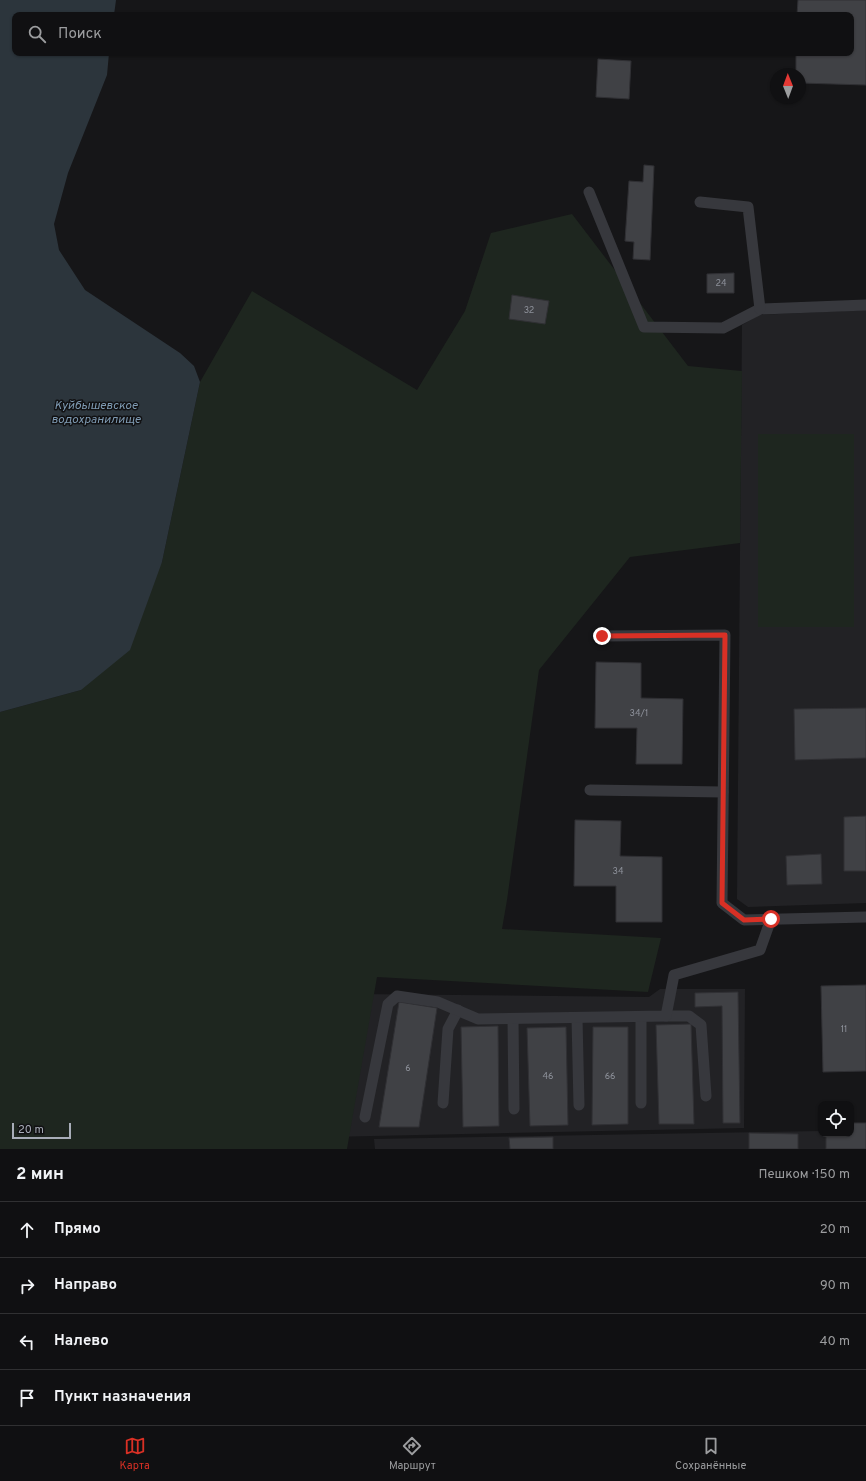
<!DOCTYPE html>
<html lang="ru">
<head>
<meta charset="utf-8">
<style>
	body { margin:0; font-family:Overpass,sans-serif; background:#1e1e20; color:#f1f3f6 }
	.controls { position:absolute; right:12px; bottom:12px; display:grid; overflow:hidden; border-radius:8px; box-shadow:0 1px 3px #0004 }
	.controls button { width:36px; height:36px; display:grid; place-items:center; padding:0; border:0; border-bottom:1px solid #303032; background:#101012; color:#f1f3f6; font:20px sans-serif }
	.compass { position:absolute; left:770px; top:68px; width:36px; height:36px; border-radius:50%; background:#101012; box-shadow:0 1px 3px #0004; rotate:359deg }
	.scale { position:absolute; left:12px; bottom:10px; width:59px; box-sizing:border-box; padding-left:4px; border:2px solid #a8adb8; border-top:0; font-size:11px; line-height:14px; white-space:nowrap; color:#a8adb8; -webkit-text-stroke:3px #111113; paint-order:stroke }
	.stop { position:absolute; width:12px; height:12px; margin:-9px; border:3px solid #d93025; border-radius:50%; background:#fff }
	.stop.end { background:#d93025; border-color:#fff; box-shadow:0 1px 4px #0008 }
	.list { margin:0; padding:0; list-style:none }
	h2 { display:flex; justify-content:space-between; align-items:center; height:52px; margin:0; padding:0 16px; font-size:17px }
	h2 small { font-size:13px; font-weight:400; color:#9c9d9f }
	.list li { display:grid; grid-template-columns:26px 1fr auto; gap:12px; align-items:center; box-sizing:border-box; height:56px; padding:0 16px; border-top:1px solid #303032 }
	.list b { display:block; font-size:15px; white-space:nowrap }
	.list em { font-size:13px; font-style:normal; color:#9c9d9f }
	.icon { flex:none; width:22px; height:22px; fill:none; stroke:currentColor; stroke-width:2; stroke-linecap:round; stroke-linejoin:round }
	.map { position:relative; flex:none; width:866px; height:1149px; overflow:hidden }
	.search { position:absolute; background:#101012; box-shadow:0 1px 3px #0004; left:12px; right:12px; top:12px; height:44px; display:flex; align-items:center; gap:10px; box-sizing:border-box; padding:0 14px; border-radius:8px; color:#9c9d9f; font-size:15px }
	.sheet { height:276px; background:#101012 }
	nav { display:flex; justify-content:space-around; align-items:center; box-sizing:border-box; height:56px; border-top:1px solid #303032; background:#101012; font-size:11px; color:#9c9d9f }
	nav a { display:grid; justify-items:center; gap:2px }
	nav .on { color:#d93025 }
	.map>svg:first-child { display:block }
</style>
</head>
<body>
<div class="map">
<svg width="866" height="1149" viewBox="0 0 866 1149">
	<rect width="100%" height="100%" fill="#161618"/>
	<!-- built -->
	<g fill="#222225">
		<path d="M 866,310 L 866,903 L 748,907 L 737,899 L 742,325 L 759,315 Z"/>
		<path d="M 660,989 L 745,989 L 744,1128 L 326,1137 L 353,994 L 649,997 Z"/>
		<path d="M 821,1131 L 821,1134 L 851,1134 L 866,1149 L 375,1149 L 374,1139 Z"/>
	</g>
	<!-- green -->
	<g fill="#1e261f">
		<path d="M 572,214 L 688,366 L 742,371 L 740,543 L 630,557 L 539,670 L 507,900 L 502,929 L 661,938 L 648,992 L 377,977 L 347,1149 L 0,1149 L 0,712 L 81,690 L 162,562 L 200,382 L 252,291 L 417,390 L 465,311 L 491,233 Z"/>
		<rect x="758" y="434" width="96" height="193"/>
	</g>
	<!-- water -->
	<path fill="#2c353c" d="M 0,0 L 116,0 L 114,15 L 15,15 L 15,53 L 109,53 L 107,75 L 68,173 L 54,224 L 59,250 L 85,290 L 180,353 L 194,366 L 200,382 L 162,562 L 130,650 L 81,690 L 0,712 Z"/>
	<!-- building -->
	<g fill="#404145" stroke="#303034">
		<path d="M 798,0 L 866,0 L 866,85 L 800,83 L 800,74 L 796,74 L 796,53 L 851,53 L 851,15 L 797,15 Z"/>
		<path d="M 598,59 L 631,61 L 629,99 L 596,97 Z"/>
		<path d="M 644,165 L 654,166 L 650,260 L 633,259 L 634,242 L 625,241 L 629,181 L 643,182 Z"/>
		<path d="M 734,273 L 734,293 L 707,293 L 707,274 Z"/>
		<path d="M 512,295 L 549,301 L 545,324 L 509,319 Z"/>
		<path d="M 596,662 L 641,663 L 641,698 L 683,699 L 682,764 L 636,764 L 637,728 L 595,728 Z"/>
		<path d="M 866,708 L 866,758 L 795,760 L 794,709 Z"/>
		<path d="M 866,816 L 866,871 L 844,871 L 844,817 Z"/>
		<path d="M 575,820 L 621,821 L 620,856 L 662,857 L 662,922 L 616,922 L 616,886 L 574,886 Z"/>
		<path d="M 821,854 L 822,884 L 787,885 L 786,856 Z"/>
		<path d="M 866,985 L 866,1071 L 823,1072 L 821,986 Z"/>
		<path d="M 738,992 L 740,1123 L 723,1123 L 722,1006 L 695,1007 L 695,993 Z"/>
		<path d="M 399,1002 L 437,1008 L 419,1127 L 379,1127 Z"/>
		<path d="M 691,1024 L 694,1124 L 659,1124 L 656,1025 Z"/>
		<path d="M 498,1026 L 499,1126 L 463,1127 L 461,1027 Z"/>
		<path d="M 566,1027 L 568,1125 L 530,1126 L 527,1028 Z"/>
		<path d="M 593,1027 L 628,1027 L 628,1124 L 592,1125 Z"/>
		<path d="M 851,1123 L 866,1123 L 866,1149 L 826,1149 L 826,1134 L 851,1134 Z"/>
		<path d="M 749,1133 L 798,1134 L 798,1149 L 749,1149 Z"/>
		<path d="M 553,1137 L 553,1149 L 510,1149 L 509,1138 Z"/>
	</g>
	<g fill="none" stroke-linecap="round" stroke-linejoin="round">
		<!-- service -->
		<g stroke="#37383d" stroke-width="11">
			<path d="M 589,192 L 644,327 L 723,328 L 760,309 L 866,305"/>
			<path d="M 700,202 L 748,207 L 760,309"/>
			<path d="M 602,636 L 725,635 L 722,903 L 744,920 L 866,917"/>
			<path d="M 590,790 L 723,792"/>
			<path d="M 666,1016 L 689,1016 L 701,1025 L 706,1096"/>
			<path d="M 641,1017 L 641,1103"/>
			<path d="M 577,1018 L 579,1105"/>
			<path d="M 513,1019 L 514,1109"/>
			<path d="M 443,1103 L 448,1029 L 458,1010"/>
			<path d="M 365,1117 L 388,1004 L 397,996 L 438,1002 L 478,1019 L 666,1016 L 674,975 L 760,950 L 771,919"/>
		</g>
	</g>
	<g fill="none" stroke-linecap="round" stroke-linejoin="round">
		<!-- route -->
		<path stroke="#d93025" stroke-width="5" d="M 602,636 L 725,635 L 722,903 L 744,920 L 771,919"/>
	</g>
	<g text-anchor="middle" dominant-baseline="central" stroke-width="3" stroke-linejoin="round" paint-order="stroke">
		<!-- number labels -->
		<g font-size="9" fill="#8e929b">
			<text x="721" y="283">24</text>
			<text x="529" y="310">32</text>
			<text x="639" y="713">34/1</text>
			<text x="618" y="871">34</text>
			<text x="844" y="1029">11</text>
			<text x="408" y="1068">6</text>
			<text x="548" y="1076">46</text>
			<text x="610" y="1076">66</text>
		</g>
		<!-- water labels -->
		<g font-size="12" font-style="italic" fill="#7f9bb3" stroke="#111113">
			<text x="96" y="406">Куйбышевское<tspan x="96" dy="14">водохранилище</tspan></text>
		</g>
	</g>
</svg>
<div class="controls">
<button><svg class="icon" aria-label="locate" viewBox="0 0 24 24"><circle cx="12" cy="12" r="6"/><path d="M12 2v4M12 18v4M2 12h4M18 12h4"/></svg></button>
</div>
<svg class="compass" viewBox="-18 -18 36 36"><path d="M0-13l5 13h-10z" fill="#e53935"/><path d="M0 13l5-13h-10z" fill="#9c9d9f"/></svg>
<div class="scale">20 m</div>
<div class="stop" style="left:771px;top:919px"></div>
<div class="stop end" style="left:602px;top:636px"></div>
<div class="search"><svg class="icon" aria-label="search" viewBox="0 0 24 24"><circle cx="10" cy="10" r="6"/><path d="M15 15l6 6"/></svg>Поиск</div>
</div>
<section class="sheet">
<h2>2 мин<small>Пешком · 150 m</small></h2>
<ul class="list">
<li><svg class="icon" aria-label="ahead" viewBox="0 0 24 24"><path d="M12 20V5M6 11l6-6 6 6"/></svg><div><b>Прямо</b></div><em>20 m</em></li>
<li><svg class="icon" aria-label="right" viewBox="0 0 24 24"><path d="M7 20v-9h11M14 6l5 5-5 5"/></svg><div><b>Направо</b></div><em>90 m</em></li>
<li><svg class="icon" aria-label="left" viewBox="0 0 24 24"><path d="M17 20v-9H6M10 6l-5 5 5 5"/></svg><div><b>Налево</b></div><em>40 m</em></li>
<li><svg class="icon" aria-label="arrive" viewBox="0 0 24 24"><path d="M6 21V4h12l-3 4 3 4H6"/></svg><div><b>Пункт назначения</b></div></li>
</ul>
</section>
<nav>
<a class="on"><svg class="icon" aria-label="map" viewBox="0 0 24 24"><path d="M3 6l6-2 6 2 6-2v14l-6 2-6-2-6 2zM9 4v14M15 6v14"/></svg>Карта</a>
<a><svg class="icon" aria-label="directions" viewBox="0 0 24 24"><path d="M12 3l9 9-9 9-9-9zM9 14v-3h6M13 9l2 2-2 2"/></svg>Маршрут</a>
<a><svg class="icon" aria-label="saved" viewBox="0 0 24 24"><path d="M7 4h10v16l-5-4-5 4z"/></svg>Сохранённые</a>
</nav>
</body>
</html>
